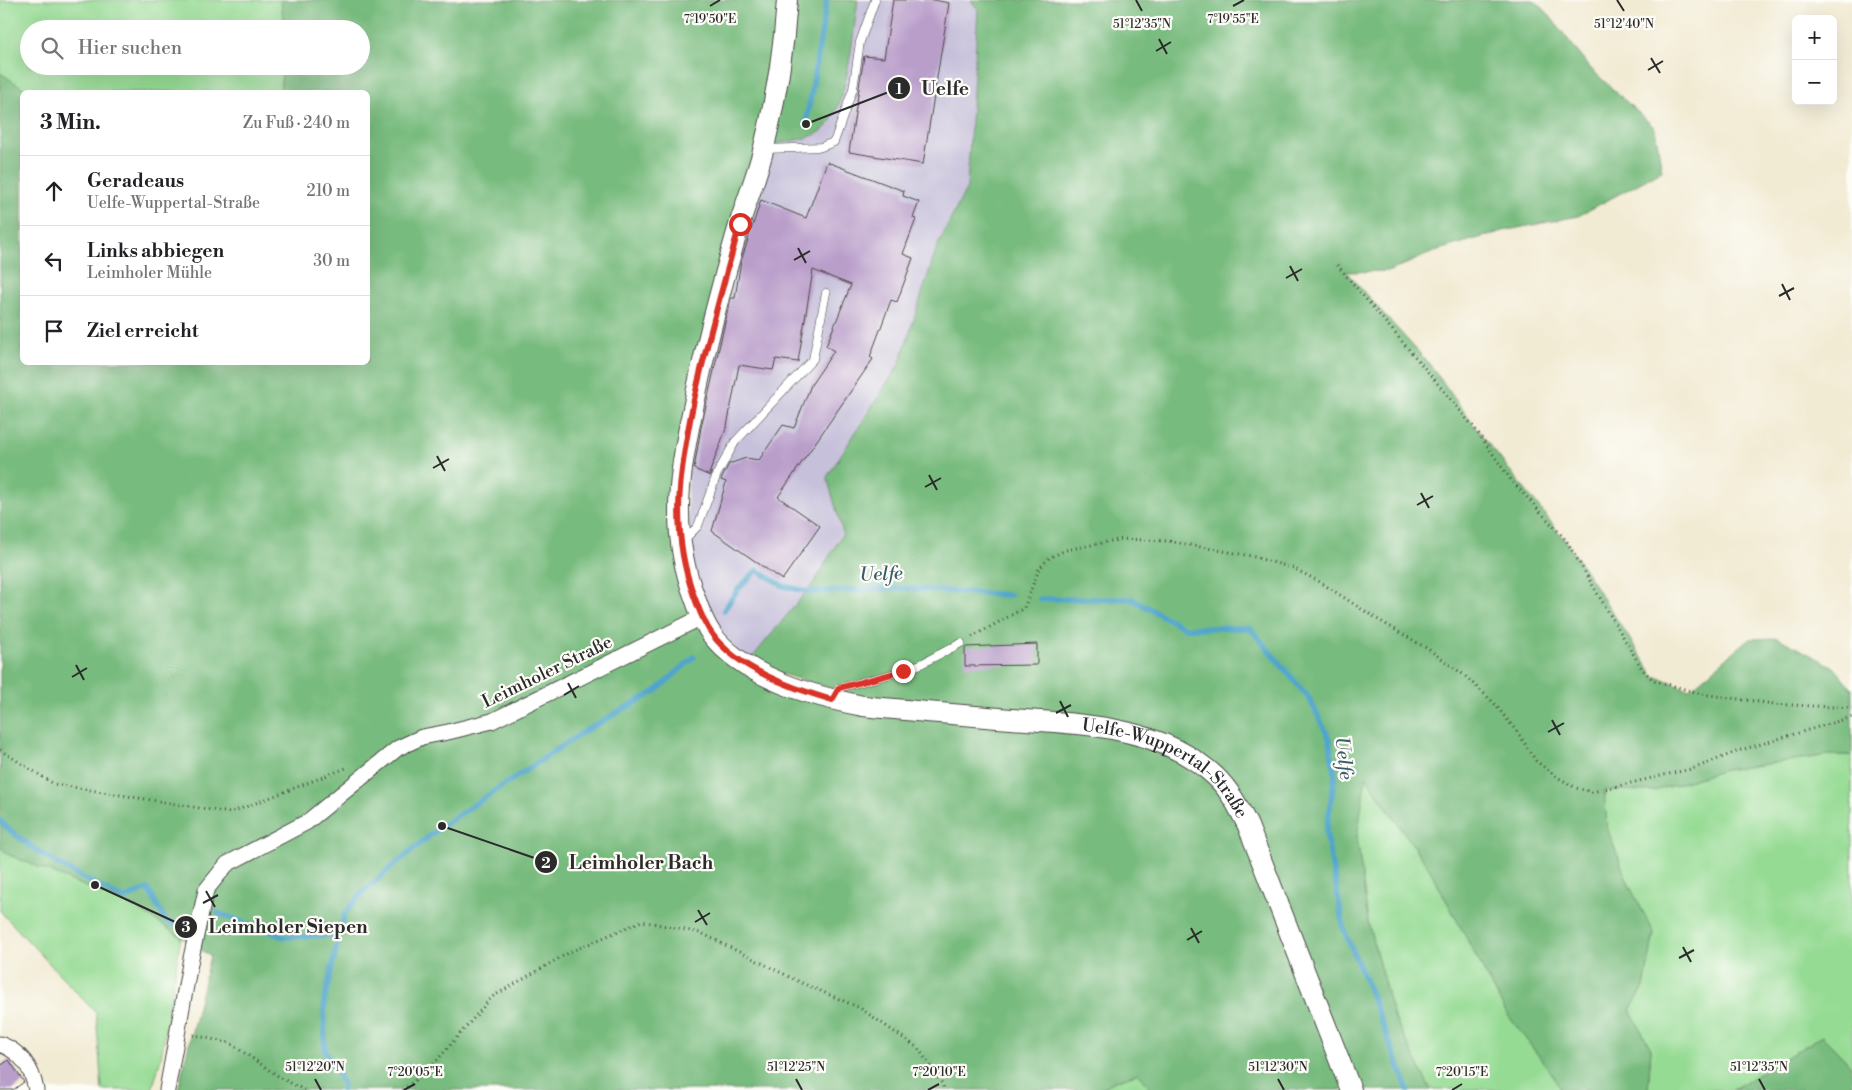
<!DOCTYPE html>
<html lang="de">
<head>
<meta charset="utf-8">
<style>
	body { margin:0; font-family:"Libre Bodoni",serif; background:#f2f2f2; color:#202124 }
	.controls { position:absolute; right:15px; top:15px; display:grid; overflow:hidden; border-radius:8px; box-shadow:0 5px 20px #0002 }
	.controls button { width:45px; height:45px; display:grid; place-items:center; padding:0; border:0; border-bottom:1px solid #e0e0e0; background:#fff; color:#202124; font:25px sans-serif }
	.stop { position:absolute; width:15px; height:15px; margin:-11px; border:4px solid #d93025; border-radius:50%; background:#fff }
	.stop.end { background:#d93025; border-color:#fff; box-shadow:0 1px 5px #0008 }
	.list { margin:0; padding:0; list-style:none }
	h2 { display:flex; justify-content:space-between; align-items:center; height:65px; margin:0; padding:0 20px; font-size:21px }
	h2 small { font-size:16px; font-weight:400; color:#757577 }
	.list li { display:grid; grid-template-columns:32px 1fr auto; gap:15px; align-items:center; box-sizing:border-box; height:70px; padding:0 20px; border-top:1px solid #e0e0e0 }
	.list b { display:block; font-size:19px; white-space:nowrap }
	.list p { margin:0; font-size:16px; white-space:nowrap; color:#757577 }
	.list em { font-size:16px; font-style:normal; color:#757577 }
	.icon { flex:none; width:28px; height:28px; fill:none; stroke:currentColor; stroke-width:2; stroke-linecap:round; stroke-linejoin:round }
	.map { position:relative; flex:none; width:1852px; height:1090px; overflow:hidden }
	.search { position:absolute; background:#fff; box-shadow:0 5px 20px #0002; left:20px; top:20px; width:350px; height:55px; display:flex; align-items:center; gap:12px; box-sizing:border-box; padding:0 18px; border-radius:28px; color:#757577; font-size:19px }
	.panel { position:absolute; background:#fff; box-shadow:0 5px 20px #0002; left:20px; top:90px; width:350px; height:275px; border-radius:8px }
	.map>svg:first-child { display:block }
</style>
</head>
<body>
<div class="map">
<svg width="1852" height="1090" viewBox="0 0 1852 1090">
	<rect width="100%" height="100%" fill="#fdfcf7"/>
	<filter id="ink" filterUnits="userSpaceOnUse"><feTurbulence type="fractalNoise" baseFrequency=".02" numOctaves="2"/><feDisplacementMap in="SourceGraphic" scale="10" xChannelSelector="R" yChannelSelector="G"/><feConvolveMatrix kernelMatrix="1 2 1 2 8 2 1 2 1" color-interpolation-filters="sRGB"/></filter>
	<filter id="wash" filterUnits="userSpaceOnUse"><feTurbulence type="fractalNoise" baseFrequency=".0096" numOctaves="4" result="noise"/><feDisplacementMap in="SourceGraphic" scale="20" xChannelSelector="R" yChannelSelector="G"/><feGaussianBlur stdDeviation="1.12" result="paint"/><feColorMatrix in="noise" values="0 0 0 0 0 0 0 0 0 0 0 0 0 0 0 0 0 1.4 0 .05"/><feComposite in="paint" operator="in"/></filter>
	<g filter="url(#wash)">
		<rect width="100%" height="100%" fill="#f2ebd4"/>
		<!-- industrial -->
		<path fill="#c6c0da" d="M 858,0 L 971,0 L 978,9 L 967,187 L 937,247 L 900,363 L 827,477 L 843,533 L 815,581 L 747,664 L 709,615 L 687,543 L 688,471 L 742,238 L 772,145 L 808,137 L 826,128 L 837,110 L 846,75 Z"/>
		<!-- green -->
		<g fill="#96db94" stroke="#608360">
			<path d="M 0,0 L 281,0 L 284,29 L 29,29 L 29,66 L 283,66 L 280,92 L 29,92 L 0,73 Z"/>
			<path d="M 1829,755 L 1852,755 L 1852,1067 L 1822,1036 L 1732,1090 L 1648,1090 L 1651,1049 L 1630,1010 L 1644,987 L 1654,933 L 1628,883 L 1607,828 L 1604,790 L 1654,791 L 1725,770 Z"/>
			<path d="M 1365,776 L 1430,870 L 1507,1014 L 1553,1075 L 1560,1090 L 1430,1089 L 1393,1015 L 1368,922 L 1357,837 Z"/>
			<path d="M 0,846 L 7,854 L 137,908 L 181,937 L 161,1058 L 152,1090 L 102,1090 L 96,1013 L 0,911 Z"/>
			<path d="M 1139,1073 L 1152,1090 L 1099,1090 L 1115,1081 Z"/>
		</g>
		<!-- forest -->
		<g fill="#78bb7e" stroke="#527354">
			<path d="M 281,0 L 787,0 C 784,50 777,101 764,149 C 757,175 747,199 740,225 C 729,262 719,300 709,338 C 687,422 663,513 694,597 C 699,610 704,624 712,635 C 721,646 735,656 747,664 L 815,581 L 843,533 L 827,477 L 900,363 L 937,247 L 967,187 L 978,10 L 971,0 L 1534,0 L 1546,11 L 1591,69 L 1655,128 L 1662,171 L 1578,216 L 1503,231 L 1438,250 L 1390,271 L 1346,272 L 1431,366 L 1476,428 L 1565,540 L 1654,676 L 1690,689 L 1749,639 L 1778,638 L 1834,667 L 1852,689 L 1852,755 L 1829,755 L 1725,770 L 1654,791 L 1604,790 L 1607,828 L 1628,883 L 1654,933 L 1644,987 L 1630,1010 L 1651,1049 L 1648,1090 L 1560,1090 L 1553,1075 L 1507,1014 L 1430,870 L 1366,777 L 1357,837 L 1368,922 L 1393,1015 L 1431,1090 L 1356,1090 L 1271,871 L 1241,802 L 1218,773 L 1182,747 L 1126,726 L 984,705 L 863,697 L 749,665 C 756,672 767,676 776,680 C 804,692 833,700 863,706 C 911,711 959,715 1007,719 C 1078,724 1160,724 1215,776 C 1230,790 1239,808 1248,826 L 1351,1090 L 1152,1090 L 1138,1073 L 1115,1081 L 1099,1090 L 178,1090 L 210,956 L 137,908 L 7,854 L 0,846 L 0,73 L 29,92 L 22,92 L 22,362 L 368,362 L 368,92 L 280,92 L 283,66 L 361,66 L 361,29 L 284,29 Z"/>
			<path d="M 796,0 L 858,0 C 853,32 848,104 826,127 C 816,139 787,141 772,145 Z"/>
			<path d="M 1822,1036 L 1852,1067 L 1852,1090 L 1732,1090 Z"/>
		</g>
		<g fill="none" stroke-linecap="round" stroke-linejoin="round">
			<!-- stream -->
			<g stroke="#4fa5cb" stroke-width="5.5">
				<path d="M 806,124 L 827,0"/>
				<path d="M 1040,599 L 1132,599 L 1185,628 L 1250,628 L 1309,698 L 1329,738 L 1335,776 L 1326,832 L 1344,930 L 1368,987 L 1408,1090"/>
				<path d="M 724,610 L 739,588 L 757,570 L 783,586 L 810,592 L 899,588 L 1010,595"/>
				<path d="M 0,821 C 33,853 83,879 124,899 L 148,889 L 166,921 L 179,926"/>
				<path d="M 218,913 L 284,937 L 339,935"/>
				<path d="M 342,1090 L 343,1084 L 325,1050 L 324,1002 L 344,915 L 360,895 L 396,863 L 442,826 L 588,729 L 656,691 L 694,657"/>
			</g>
		</g>
		<g id="blocks">
			<!-- building -->
			<g fill="#b99eca">
				<path d="M 893,0 L 934,0 L 949,3 L 923,164 L 849,152 L 864,56 L 884,58 Z"/>
				<path d="M 827,162 L 904,191 L 903,196 L 919,202 L 913,218 L 916,219 L 903,254 L 913,258 L 897,302 L 891,300 L 870,357 L 873,359 L 778,497 L 820,526 L 782,580 L 712,531 L 726,482 L 721,480 L 729,464 L 746,458 L 759,460 L 783,425 L 794,428 L 811,385 L 834,351 L 826,346 L 851,285 L 813,270 L 798,362 L 776,359 L 773,370 L 739,365 L 727,426 L 709,474 L 712,472 L 710,476 L 694,469 L 701,428 L 722,335 L 731,298 L 735,298 L 741,261 L 761,200 L 806,218 Z"/>
				<path d="M 1037,644 L 1037,665 L 965,666 L 965,647 Z"/>
				<path d="M 9,1060 L 24,1082 L 13,1090 L 0,1090 L 0,1066 Z"/>
			</g>
		</g>
	</g>
	<g filter="url(#ink)">
		<use href="#blocks" fill-opacity="0" stroke="#494844" stroke-width="1"/>
		<g fill="none" stroke-linecap="round" stroke-linejoin="round">
			<!-- service casing -->
			<g stroke="#494844" stroke-width="9">
				<g id="service">
					<path d="M 766,149 L 821,147 L 834,142 L 853,89 L 860,42 L 875,0"/>
					<path d="M 683,541 L 698,526 L 717,474 L 735,442 L 813,359 L 826,293"/>
					<path d="M 833,699 L 839,688 L 903,671 L 921,664 L 961,643"/>
				</g>
			</g>
			<!-- minor casing -->
			<g stroke="#494844" stroke-width="17">
				<g id="minor">
					<path d="M 0,1044 C 21,1052 32,1067 36,1090"/>
					<path d="M 167,1090 L 191,958 L 206,890 L 227,864 L 307,822 L 398,748 L 422,737 L 448,732 L 492,721 L 702,617"/>
				</g>
			</g>
			<!-- secondary casing -->
			<g stroke="#494844" stroke-width="22">
				<g id="secondary">
					<path id="s1" d="M 787,0 C 784,49 776,99 764,147 C 758,172 748,197 740,222 C 723,280 707,339 695,399 C 680,469 668,529 695,598 C 699,610 704,624 712,635 C 746,678 812,696 863,706 C 912,711 961,715 1011,719 C 1080,724 1160,725 1215,776 C 1230,790 1239,808 1248,826 L 1351,1090"/>
				</g>
			</g>
			<!-- path -->
			<g stroke="#494844" stroke-width="3" stroke-dasharray="1 4" stroke-linecap="butt">
				<path d="M 1337,265 L 1433,378 L 1476,430 L 1511,480 L 1566,540 L 1642,669 L 1653,680 L 1702,694 L 1774,704 L 1852,708"/>
				<path d="M 972,637 L 1024,608 L 1039,569 L 1049,558 L 1066,550 L 1122,539 L 1168,541 L 1251,556 L 1293,568 L 1320,582 L 1377,619 L 1428,649 L 1464,675 L 1494,703 L 1518,733 L 1536,761 L 1557,777 L 1576,788 L 1592,792 L 1695,768 L 1741,750 L 1852,717"/>
				<path d="M 0,750 L 54,784 L 230,813 L 346,768"/>
				<path d="M 193,1035 L 230,1043 L 281,1078 L 304,1090"/>
				<path d="M 403,1090 L 432,1066 L 492,997 L 570,952 L 642,921 L 701,933 L 802,983 L 860,1008 L 918,1048 L 943,1085 L 944,1090"/>
			</g>
			<!-- service -->
			<use href="#service" stroke="#fff" stroke-width="8"/>
			<!-- minor -->
			<use href="#minor" stroke="#fff" stroke-width="15"/>
			<!-- secondary -->
			<use href="#secondary" stroke="#fff" stroke-width="20"/>
		</g>
	</g>
	<g fill="none" stroke-linecap="round" stroke-linejoin="round" filter="url(#ink)">
		<!-- route -->
		<path stroke="#d93025" stroke-width="6" d="M 740,224 C 724,282 707,341 694,400 C 680,468 669,529 694,596 C 699,609 703,622 712,634 C 737,669 792,688 832,700 L 839,688 L 903,671"/>
	</g>
	<!-- ticks -->
	<path fill="none" stroke="#2b2b2b" stroke-width="2" d="M 1136,0 L 1142,11M 1617,0 L 1624,11M 710,6 L 720,0M 1233,6 L 1244,0M 1159,39 L 1167,54M 1156,51 L 1171,42M 1651,58 L 1660,73M 1648,70 L 1663,61M 798,248 L 806,263M 794,260 L 810,251M 1290,266 L 1298,281M 1286,278 L 1302,269M 1782,284 L 1790,300M 1779,296 L 1794,288M 437,456 L 445,471M 433,468 L 449,459M 929,475 L 937,490M 925,487 L 941,478M 1421,493 L 1429,508M 1417,505 L 1433,496M 76,665 L 84,680M 72,677 L 87,668M 568,683 L 576,698M 564,695 L 579,686M 1060,701 L 1068,717M 1056,713 L 1071,705M 1552,720 L 1560,735M 1548,732 L 1564,723M 206,891 L 215,907M 203,903 L 218,895M 698,910 L 707,925M 695,922 L 710,913M 1191,928 L 1199,943M 1187,940 L 1202,931M 1683,947 L 1691,962M 1679,958 L 1694,950M 315,1079 L 321,1090M 796,1079 L 802,1090M 1278,1079 L 1284,1090M 1759,1079 L 1765,1090M 404,1090 L 415,1084M 928,1090 L 939,1084M 1452,1090 L 1462,1084"/>
	<g text-anchor="middle" dominant-baseline="central" stroke-width="4.5" stroke-linejoin="round" paint-order="stroke">
		<!-- street labels -->
		<g font-size="18" fill="#2b2b2b" stroke="#fdfcf7">
			<text transform="translate(547 672) rotate(-26)">Leimholer Straße</text>
			<text stroke="none"><textPath href="#s1" startOffset="1141">Uelfe-Wuppertal-Straße</textPath></text>
		</g>
		<!-- water labels -->
		<g font-size="19" font-style="italic" fill="#395c6b" stroke="#fdfcf7">
			<text transform="translate(881 574) rotate(-2)">Uelfe</text>
			<text transform="translate(1344 758) rotate(83)">Uelfe</text>
		</g>
	</g>
	<g font-size="12" text-anchor="middle" fill="#2b2b2b" stroke="#fdfcf7" stroke-width="4.5" stroke-linejoin="round" paint-order="stroke">
		<text x="710" y="23">7°19'50"E</text>
		<text x="1233" y="23">7°19'55"E</text>
		<text x="1142" y="28">51°12'35"N</text>
		<text x="1624" y="28">51°12'40"N</text>
		<text x="315" y="1071">51°12'20"N</text>
		<text x="796" y="1071">51°12'25"N</text>
		<text x="1278" y="1071">51°12'30"N</text>
		<text x="1759" y="1071">51°12'35"N</text>
		<text x="415" y="1076">7°20'05"E</text>
		<text x="939" y="1076">7°20'10"E</text>
		<text x="1462" y="1076">7°20'15"E</text>
	</g>
	<!-- callouts -->
	<path fill="none" stroke="#2b2b2b" stroke-width="2" d="M806 124L899 88M442 826L546 862M95 885L186 927"/>
	<g fill="#2b2b2b" stroke="#fdfcf7" stroke-width="2">
		<circle cx="806" cy="124" r="5"/>
		<circle cx="442" cy="826" r="5"/>
		<circle cx="95" cy="885" r="5"/>
		<circle cx="899" cy="88" r="12"/>
		<circle cx="546" cy="862" r="12"/>
		<circle cx="186" cy="927" r="12"/>
	</g>
	<g font-size="15" text-anchor="middle" font-weight="bold" fill="#fff">
		<text x="899" y="94">1</text>
		<text x="546" y="868">2</text>
		<text x="186" y="932">3</text>
	</g>
	<g font-size="19" text-anchor="middle" font-weight="bold" fill="#2b2b2b" stroke="#fdfcf7" stroke-width="4.5" stroke-linejoin="round" paint-order="stroke">
		<text x="945" y="95">Uelfe</text>
		<text x="641" y="869">Leimholer Bach</text>
		<text x="288" y="933">Leimholer Siepen</text>
	</g>
</svg>
<div class="controls">
<button>+</button>
<button>−</button>
</div>
<div class="stop" style="left:740px;top:224px"></div>
<div class="stop end" style="left:903px;top:671px"></div>
<div class="search"><svg class="icon" aria-label="search" viewBox="0 0 24 24"><circle cx="10" cy="10" r="6"/><path d="M15 15l6 6"/></svg>Hier suchen</div>
<section class="panel">
<h2>3 Min.<small>Zu Fuß · 240 m</small></h2>
<ul class="list">
<li><svg class="icon" aria-label="ahead" viewBox="0 0 24 24"><path d="M12 20V5M6 11l6-6 6 6"/></svg><div><b>Geradeaus</b><p>Uelfe-Wuppertal-Straße</p></div><em>210 m</em></li>
<li><svg class="icon" aria-label="left" viewBox="0 0 24 24"><path d="M17 20v-9H6M10 6l-5 5 5 5"/></svg><div><b>Links abbiegen</b><p>Leimholer Mühle</p></div><em>30 m</em></li>
<li><svg class="icon" aria-label="arrive" viewBox="0 0 24 24"><path d="M6 21V4h12l-3 4 3 4H6"/></svg><div><b>Ziel erreicht</b></div></li>
</ul>
</section>
</div>
</body>
</html>
